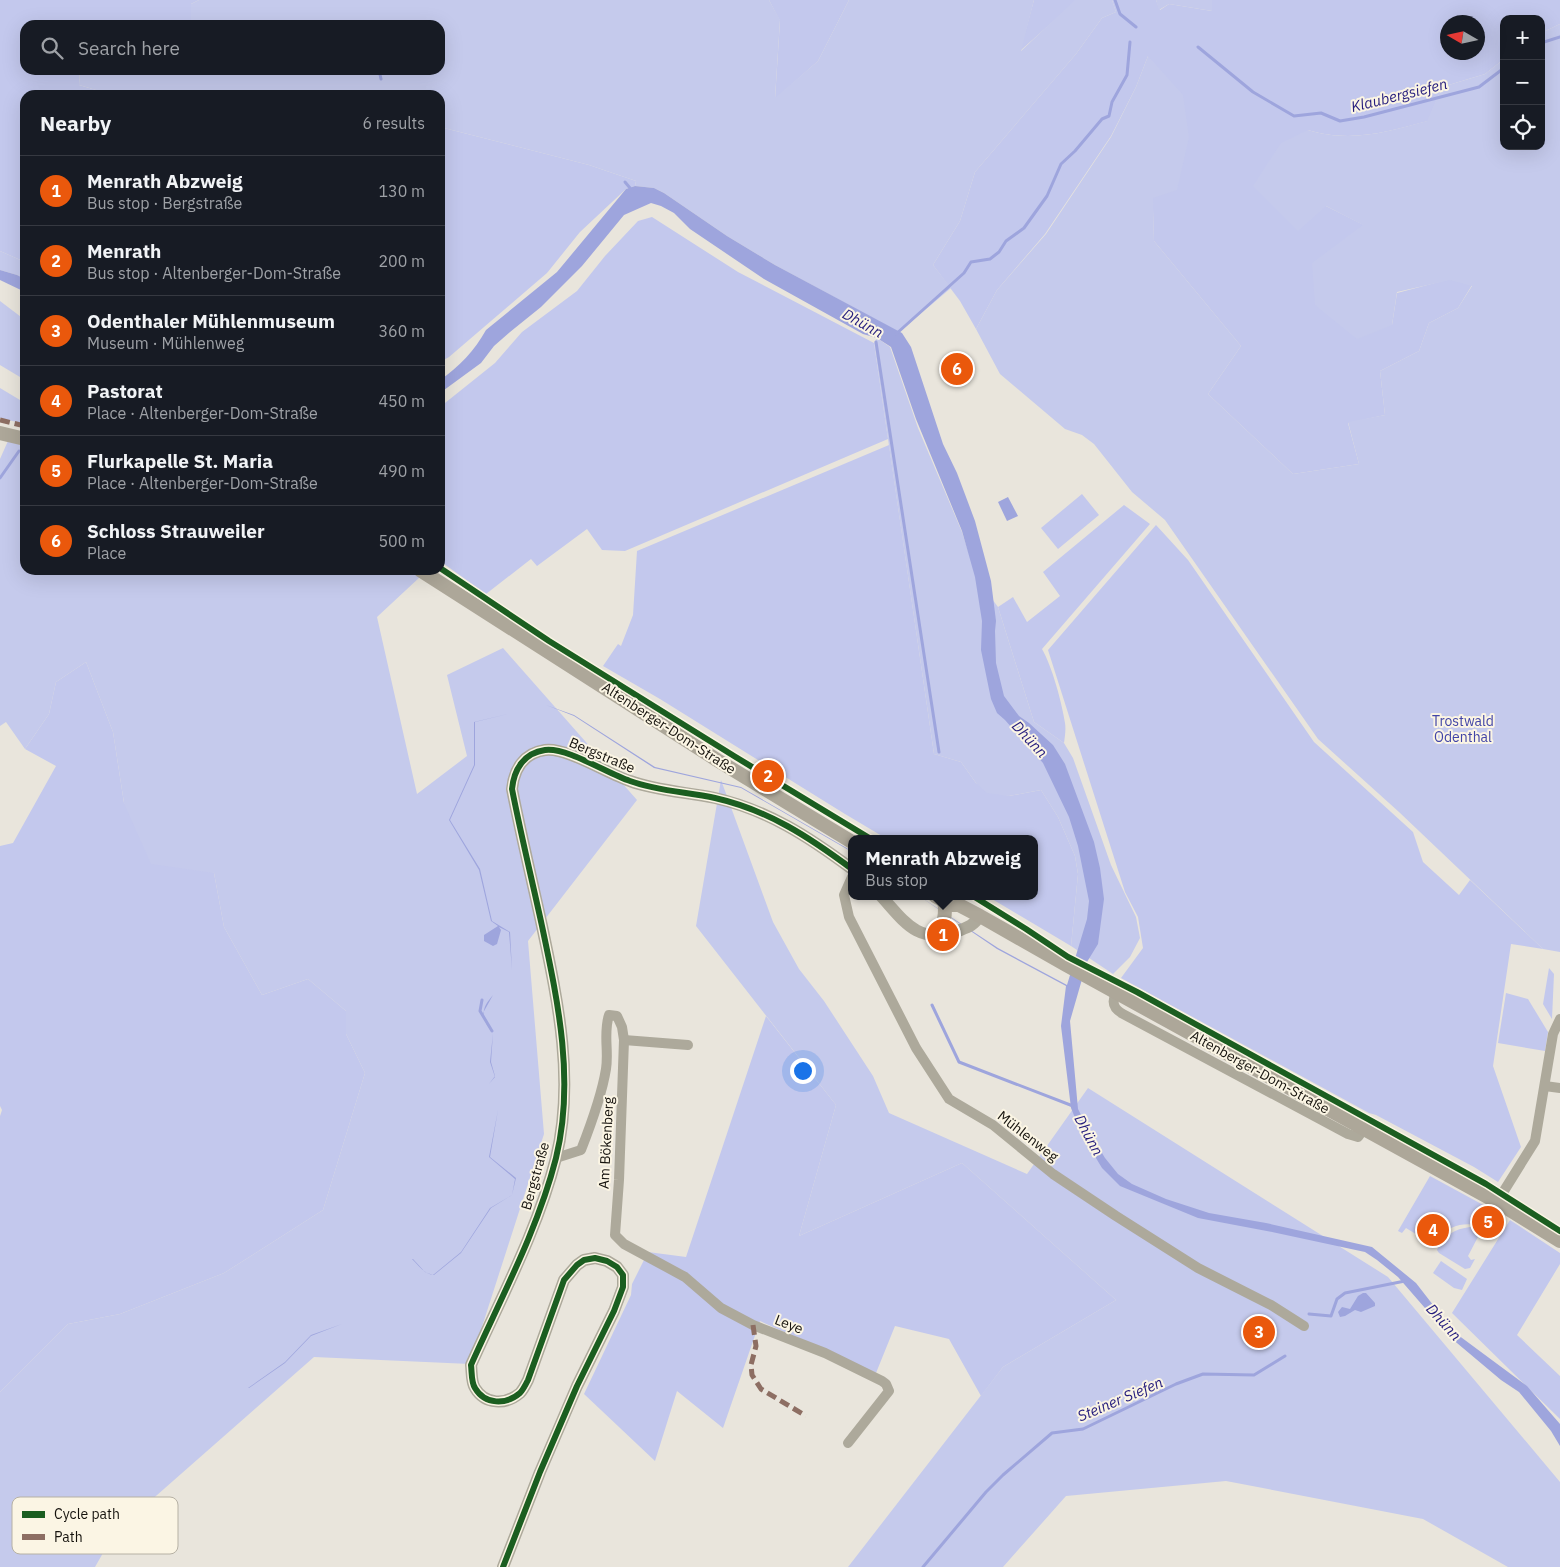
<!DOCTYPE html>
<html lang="en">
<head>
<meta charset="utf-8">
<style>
	body { margin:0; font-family:"IBM Plex Sans",sans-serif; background:#242831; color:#f1f3f6 }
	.controls { position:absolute; right:15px; top:15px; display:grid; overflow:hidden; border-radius:10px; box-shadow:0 5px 20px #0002 }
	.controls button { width:45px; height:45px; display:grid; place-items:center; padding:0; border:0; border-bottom:1px solid #363941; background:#171b24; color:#f1f3f6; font:25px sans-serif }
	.compass { position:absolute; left:1440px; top:15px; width:45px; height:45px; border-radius:50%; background:#171b24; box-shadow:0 5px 20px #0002; rotate:279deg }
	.you { position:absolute; left:802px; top:1070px; width:18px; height:18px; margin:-12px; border:4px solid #fff; border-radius:50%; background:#1a73e8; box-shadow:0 0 0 8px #1a73e833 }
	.badge { display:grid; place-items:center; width:32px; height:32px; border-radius:50%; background:#ea580c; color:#fff; font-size:16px; font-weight:700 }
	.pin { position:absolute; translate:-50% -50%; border:2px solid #fff; box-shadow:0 1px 5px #0006 }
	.popup { position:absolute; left:848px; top:835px; width:190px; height:65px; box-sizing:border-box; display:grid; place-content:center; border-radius:10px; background:#171b24; filter:drop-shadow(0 1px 4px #0005); font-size:16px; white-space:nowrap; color:#9ea1a6 }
	.popup b { font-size:19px; color:#f1f3f6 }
	.popup::after { content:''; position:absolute; left:50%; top:100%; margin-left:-10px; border:10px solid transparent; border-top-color:#171b24 }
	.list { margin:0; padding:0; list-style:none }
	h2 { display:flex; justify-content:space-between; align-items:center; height:65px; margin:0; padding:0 20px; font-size:21px }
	h2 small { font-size:16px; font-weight:400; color:#9ea1a6 }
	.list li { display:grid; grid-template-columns:32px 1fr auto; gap:15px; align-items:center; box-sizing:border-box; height:70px; padding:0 20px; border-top:1px solid #363941 }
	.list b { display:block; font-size:19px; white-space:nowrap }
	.list p { margin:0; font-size:16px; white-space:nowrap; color:#9ea1a6 }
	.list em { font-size:16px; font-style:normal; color:#9ea1a6 }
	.icon { flex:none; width:28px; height:28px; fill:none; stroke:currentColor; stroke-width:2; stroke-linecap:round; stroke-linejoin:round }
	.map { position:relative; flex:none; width:1560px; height:1567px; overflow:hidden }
	.search { position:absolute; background:#171b24; box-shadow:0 5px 20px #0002; left:20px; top:20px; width:425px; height:55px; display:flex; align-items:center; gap:12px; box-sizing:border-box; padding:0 18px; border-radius:15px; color:#9ea1a6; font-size:19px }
	.panel { position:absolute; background:#171b24; box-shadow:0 5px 20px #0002; left:20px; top:90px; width:425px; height:485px; border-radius:15px }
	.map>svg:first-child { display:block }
</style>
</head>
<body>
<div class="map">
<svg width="1560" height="1567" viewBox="0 0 1560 1567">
	<rect width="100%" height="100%" fill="#e9e5dc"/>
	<!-- green -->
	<g fill="#c3c8ed" fill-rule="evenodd">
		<path d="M 0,0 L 199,0 L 191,4 L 191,25 L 25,25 L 25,70 L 80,70 L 79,85 L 113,95 L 25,95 L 25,262 L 0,251 Z"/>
		<path d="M 769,0 L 849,0 L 818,61 L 775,99 L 780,21 Z"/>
		<path d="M 1034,0 L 1075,0 L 1076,1 L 1020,51 Z"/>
		<path d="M 1112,0 L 1156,0 L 1160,10 L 1169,4 L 1212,11 L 1212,0 L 1560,0 L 1560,24 L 1541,33 L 1541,19 L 1504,19 L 1504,59 L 1485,74 L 1442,87 L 1428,121 C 1386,132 1351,143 1308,130 L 1326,206 L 1364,225 L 1392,325 L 1397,293 L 1450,279 L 1472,285 L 1458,308 L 1429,323 L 1419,351 L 1380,371 L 1385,415 L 1348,423 L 1359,464 L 1293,474 L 1208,394 L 1241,346 L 1154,241 L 1148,56 L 1136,87 L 1111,136 L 1045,234 L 997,290 L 976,329 L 960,301 L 933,265 L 960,221 L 975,172 L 1076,54 L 1102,18 L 1116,12 ZM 1448,22 L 1478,22 L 1478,52 L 1448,52 Z"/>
		<path d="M 440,127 L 589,165 L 636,181 L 635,186 L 626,189 L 580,232 L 547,273 L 449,357 L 440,362 Z"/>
		<path d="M 652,217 L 738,272 L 874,343 L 888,439 L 625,551 L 602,550 L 587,529 L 537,566 L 531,559 L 486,594 L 440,561 L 440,407 L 495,363 L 522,332 L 577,291 L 605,256 L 638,221 Z"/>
		<path d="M 889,445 L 934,754 L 961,762 L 976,783 L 1009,796 L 1041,790 L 1058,817 L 1075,856 L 1078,874 L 1071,946 L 987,896 L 1034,896 L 1034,839 L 887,839 L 845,814 L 660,699 L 603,666 L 618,644 L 621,646 L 633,615 L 637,551 Z"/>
		<path d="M 1082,494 L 1099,515 L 1058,549 L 1041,528 Z"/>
		<path d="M 1124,505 L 1150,524 L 1042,649 C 1052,666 1062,703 1065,723 C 1066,729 1065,736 1064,743 L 1034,722 L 998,607 L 1013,597 L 1027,622 L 1060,596 L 1043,572 Z"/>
		<path d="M 1156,525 L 1188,560 L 1314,742 L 1413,832 L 1423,862 L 1459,895 L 1470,880 L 1543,949 L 1511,944 L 1493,1066 L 1521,1147 L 1498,1182 L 1474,1167 L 1376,1115 L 1369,1113 L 1121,978 L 1143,948 L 1138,917 L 1125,892 L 1048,650 Z"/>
		<path d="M 86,662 L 113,732 L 124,803 L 214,873 L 224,927 L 262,995 L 308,979 L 346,1011 L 346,1034 L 365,1073 L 323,1210 L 224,1273 L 120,1314 L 68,1324 L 0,1392 L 0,1116 L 2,1110 L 0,1106 L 0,846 L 13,843 L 56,766 L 25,749 L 49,714 L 56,682 Z"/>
		<path d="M 1549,968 L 1554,974 L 1552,1019 L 1543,1004 Z"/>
		<path d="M 1506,993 L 1528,999 L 1548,1032 L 1545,1051 L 1498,1043 Z"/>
		<path d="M 766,1016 L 836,1105 L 799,1236 L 962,1163 L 1116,1300 L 1003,1367 L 981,1396 L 949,1339 L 895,1326 L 876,1373 L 760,1321 L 723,1428 L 677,1391 L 655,1461 L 584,1394 L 631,1295 L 632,1284 L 648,1252 L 686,1257 Z"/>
		<path d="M 1430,1176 L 1498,1213 L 1495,1225 C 1479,1228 1468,1220 1451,1228 L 1428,1212 L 1423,1219 L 1429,1222 L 1419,1236 L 1406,1228 L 1402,1233 L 1398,1231 Z"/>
		<path d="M 1510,1220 L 1560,1253 L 1560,1264 L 1517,1335 L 1560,1376 L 1560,1419 L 1452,1313 Z"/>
		<path d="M 1470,1227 L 1495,1229 L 1491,1235 L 1479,1235 L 1468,1256 L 1471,1260 L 1475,1259 L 1470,1268 L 1465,1269 L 1439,1253 L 1437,1250 C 1443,1235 1455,1229 1470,1227 Z"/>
		<path d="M 1441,1261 L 1467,1279 L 1462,1290 L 1454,1288 L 1433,1273 Z"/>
	</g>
	<!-- forest -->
	<g fill="#c5caec">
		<path d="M 199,0 L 769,0 L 780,20 L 775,98 L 818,61 L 849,0 L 1034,0 L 1021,51 L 1075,0 L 1112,0 L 1116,12 L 1102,18 L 1076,54 L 975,172 L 960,221 L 933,265 L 951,288 L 899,332 L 775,265 L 727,236 L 664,193 L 654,188 L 635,186 L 636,181 L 589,165 L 440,127 L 440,95 L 113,95 L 79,85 L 80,70 L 440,70 L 440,25 L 191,25 L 191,4 Z"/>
		<path d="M 1156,0 L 1212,0 L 1212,11 L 1169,4 L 1159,10 Z"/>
		<path d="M 1560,24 L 1560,952 L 1543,949 L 1399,812 L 1318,739 L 1165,520 L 1132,492 L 1094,444 L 1082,435 L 1065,429 L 1000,374 L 976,329 L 997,290 L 1046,234 L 1111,137 L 1136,87 L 1148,56 L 1183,95 L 1189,137 L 1177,190 L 1153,198 L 1154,241 L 1241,346 L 1208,394 L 1293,474 L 1359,464 L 1348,422 L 1385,415 L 1380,371 L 1419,351 L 1429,323 L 1458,308 L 1472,286 L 1450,280 L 1397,292 L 1392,325 L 1357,339 L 1315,305 L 1312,263 L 1363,225 L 1326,206 L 1298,231 L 1253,186 L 1281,143 L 1308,130 C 1351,143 1386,132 1427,121 L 1442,87 L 1485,74 L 1504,59 L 1504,146 L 1541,146 L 1541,33 Z"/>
		<path d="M 0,251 L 25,262 L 25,279 L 17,275 L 0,270 Z"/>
		<path d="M 0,301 L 25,320 L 25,380 L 0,365 Z"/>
		<path d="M 877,338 L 890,347 L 918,428 L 962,532 L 977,579 L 998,607 L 1034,722 L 1064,743 L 1073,758 L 1111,865 L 1136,917 L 1140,938 L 1130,957 L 1113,974 L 1071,946 L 1078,874 L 1075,856 L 1058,817 L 1041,790 L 1009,796 L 987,793 L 976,783 L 961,762 L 934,754 L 874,343 Z"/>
		<path d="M 0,388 L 25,403 L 25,424 L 0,418 Z"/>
		<path d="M 8,441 L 25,446 L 25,570 L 408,570 L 420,577 L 377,617 L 417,794 L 467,756 L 447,675 L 503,648 L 637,800 L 528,941 L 544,1134 L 470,1364 L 314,1357 L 115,1532 L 95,1567 L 0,1567 L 0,1392 L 68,1324 L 120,1314 L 224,1273 L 323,1210 L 365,1073 L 346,1034 L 346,1011 L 308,979 L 262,995 L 224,927 L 214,873 L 151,864 L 124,803 L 113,732 L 86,662 L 56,682 L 49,714 L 25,749 L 6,722 L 0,726 L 0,459 Z"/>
		<path d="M 721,780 L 773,922 L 799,969 L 824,1001 L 873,1076 L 889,1113 L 1027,1174 L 1088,1088 L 1388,1277 L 1560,1482 L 1560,1567 L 1508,1567 L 1423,1519 L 1226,1481 L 1066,1496 L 1003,1567 L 848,1567 L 1003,1367 L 1116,1300 L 962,1163 L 799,1236 L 836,1105 L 696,926 Z"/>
	</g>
	<!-- water -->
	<g fill="#9ea5dd">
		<path d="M 635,186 L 654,188 L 664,193 L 727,236 L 775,265 L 902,333 L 911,347 L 943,444 L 957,473 L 975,521 L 991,581 L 996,621 L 995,631 L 996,663 L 1004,696 L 1019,716 L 1029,723 L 1053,745 L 1065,764 L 1094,842 L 1100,868 L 1104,899 L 1098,944 L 1087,962 L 1070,1021 L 1078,1109 L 1093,1138 L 1105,1158 L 1118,1174 L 1132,1184 L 1166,1199 L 1209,1213 L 1266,1223 L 1372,1247 L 1416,1283 L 1454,1332 L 1527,1386 L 1560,1424 L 1560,1446 L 1551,1431 L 1519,1392 L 1501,1380 L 1451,1338 L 1398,1277 L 1377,1260 L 1365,1252 L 1272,1232 L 1198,1218 L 1120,1186 L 1102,1168 L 1082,1135 L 1071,1108 L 1061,1026 L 1066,986 L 997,949 L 919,896 L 998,948 L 1067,985 L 1087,919 L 1089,901 L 1078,846 L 1069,817 L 1043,763 L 1005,720 L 997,713 L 991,699 L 981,650 L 982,621 L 975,577 L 962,531 L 916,419 L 891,347 L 877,338 L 863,334 L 764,279 L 690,229 L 674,213 L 661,206 L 651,203 L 624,215 L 582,266 L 541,307 L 510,332 L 494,346 L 481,363 L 440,393 L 440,380 C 459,367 475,350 486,330 L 557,272 L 626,189 Z"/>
		<path d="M 0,270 L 17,275 L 25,279 L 25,292 L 0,280 Z"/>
		<path d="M 1008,497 L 1018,516 L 1007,521 L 998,502 Z"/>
		<path d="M 546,705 L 574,715 L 655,767 L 741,787 L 850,850 L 852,852 L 741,788 L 654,768 L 574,716 L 546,705 L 475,722 L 475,765 L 450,820 L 480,869 L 492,921 L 510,932 L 512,970 L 495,992 L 512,970 L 509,932 L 499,927 L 501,930 L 497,944 L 493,946 L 484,941 L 484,935 L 498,926 L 491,921 L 479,870 L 449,820 L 474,765 L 474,722 Z"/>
		<path d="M 493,995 L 483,1013 L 487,1025 L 493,1033 L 491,1062 L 495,1076 L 489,1084 L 498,1110 L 490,1157 L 516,1178 L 512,1195 L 491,1208 L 461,1253 L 434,1275 C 424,1274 419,1266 412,1259 L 401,1259 L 342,1324 L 311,1336 L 285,1363 L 249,1388 L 248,1388 L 202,1400 L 152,1420 L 73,1483 L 7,1560 L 0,1560 L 7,1560 L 73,1483 L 152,1420 L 202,1400 L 248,1388 L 285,1362 L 311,1335 L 342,1324 L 401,1259 L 413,1259 L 425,1272 L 433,1275 L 461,1252 L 490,1208 L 512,1195 L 515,1179 L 489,1157 L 498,1110 L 489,1084 L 495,1077 L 490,1062 L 493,1033 C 481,1017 480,1010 493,995 Z"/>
		<path d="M 1363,1293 L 1366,1293 L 1375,1303 L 1375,1306 L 1361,1312 L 1355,1310 L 1345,1316 L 1340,1317 L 1338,1312 L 1342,1307 L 1350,1309 L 1358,1296 Z"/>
	</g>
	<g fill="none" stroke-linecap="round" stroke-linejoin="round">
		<!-- stream -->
		<g stroke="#9ea5dd" stroke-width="3">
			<path d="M 1115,0 L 1120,14 L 1136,27"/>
			<path d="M 1541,43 L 1560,37"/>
			<path d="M 1198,47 L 1253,92 L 1294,116 L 1321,113 L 1340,121 L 1364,117 L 1479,87 L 1504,68"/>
			<path d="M 379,70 L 381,79"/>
			<path d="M 625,182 L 630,188"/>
			<path d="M 896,334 L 964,273 L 971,262 L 990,259 L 999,252 L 1006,241 L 1024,228 L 1047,196 L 1061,164 L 1075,151 L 1102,119 L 1109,116 L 1112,102 L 1127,75 L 1130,42"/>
			<path d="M 876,342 L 939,752"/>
			<path d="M 0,478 L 19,451"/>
			<path d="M 482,1000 L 480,1011 L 492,1031"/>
			<path d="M 932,1005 L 959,1062 L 1073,1106"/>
			<path d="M 1309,1314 L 1331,1316 L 1337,1299 L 1345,1293 L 1405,1281"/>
			<path d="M 923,1567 L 986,1492 L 1003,1475 L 1052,1433 L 1083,1429 L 1176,1384 L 1203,1374 L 1254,1375 L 1285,1356"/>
		</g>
		<!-- minor -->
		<g stroke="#ada99b" stroke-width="10">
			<path d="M 852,877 L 844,895 L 849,917 L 916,1048 L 949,1099 L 993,1125 L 1053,1174 L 1116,1216 L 1198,1268 L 1271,1305 L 1304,1326"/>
			<path d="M 1116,993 C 1111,1003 1114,1009 1123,1014 L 1348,1134 L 1358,1137 L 1364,1129"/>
			<path d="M 624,1040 L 688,1045"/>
			<path d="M 1545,1086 L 1560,1088"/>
			<path d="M 556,1158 L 581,1150 C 590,1127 602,1094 606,1069 C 609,1051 603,1033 609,1015 L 617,1016 L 622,1027 L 624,1040 L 619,1180 L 615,1235 L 624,1244 L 685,1277 L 721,1308 L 753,1325 L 825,1353 L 882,1381 L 886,1384 L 889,1391 L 848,1443"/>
			<path d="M 1497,1202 L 1535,1141 L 1553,1034 L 1560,1019"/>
		</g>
		<!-- tertiary -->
		<g stroke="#ada99b" stroke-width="12">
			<path d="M 881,896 C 904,921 917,944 955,932 C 968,927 972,927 980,916"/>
			<path d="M 503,1567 L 540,1472 L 577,1386 L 614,1311 L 623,1287 L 623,1275 L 617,1267 L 607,1261 L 595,1258 L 584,1260 L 577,1265 L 564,1280 L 528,1380 C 526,1384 523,1390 520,1393 C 506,1405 485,1405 475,1388 C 471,1382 472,1372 471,1365 C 501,1298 538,1229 556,1158 C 575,1081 558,1002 542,926 C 532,880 521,835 512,789 C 514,769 524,753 545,750 C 567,747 608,774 630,781 C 657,791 687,792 715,798 C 768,810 809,837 852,869"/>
		</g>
		<!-- secondary -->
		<g stroke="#ada799" stroke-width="14">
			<path d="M 0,433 L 25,439"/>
			<path d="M 420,570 L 717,760 L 852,842"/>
			<path d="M 935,896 L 951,905 L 959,905 L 980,916 L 1066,965 L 1497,1202 L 1560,1241"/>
			<path d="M 937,937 C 943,924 947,915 944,901"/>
		</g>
		<!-- quiet -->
		<g stroke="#8d6e63" stroke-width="5" stroke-dasharray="10 5" stroke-linecap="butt">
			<path d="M 0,420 L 25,426"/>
			<path d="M 753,1325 L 756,1346 L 751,1365 L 752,1375 L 761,1389 L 806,1416"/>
		</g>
		<!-- cycleway casing -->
		<g stroke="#fbf5e4" stroke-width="9">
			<g id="cycleway">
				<path d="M 440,568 L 549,641 L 734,756 L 871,839"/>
				<path d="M 973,896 L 1026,929 L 1068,957 L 1137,992 L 1486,1184 L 1560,1231"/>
				<path d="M 503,1567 L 540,1472 L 577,1386 L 614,1311 L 623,1287 L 623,1275 L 617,1267 L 607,1261 L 595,1258 L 584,1260 L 577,1265 L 564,1280 L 528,1380 C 526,1384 523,1390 520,1393 C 506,1405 485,1405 475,1388 C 471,1382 472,1372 471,1365 C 501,1298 538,1229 556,1158 C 575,1081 558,1002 542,926 C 532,880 521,835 512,789 C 514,769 524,753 545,750 C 567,747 608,774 630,781 C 657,791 687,792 715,798 C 768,810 809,837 852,869"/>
			</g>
		</g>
		<!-- cycleway -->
		<use href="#cycleway" stroke="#1b5e20" stroke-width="6"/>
	</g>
	<g text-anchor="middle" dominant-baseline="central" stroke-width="4" stroke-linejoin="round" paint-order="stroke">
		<!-- park labels -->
		<g font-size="14" fill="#4144a7" stroke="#fbf5e4">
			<text x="1463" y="721">Trostwald<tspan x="1463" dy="16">Odenthal</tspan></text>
		</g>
		<!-- street labels -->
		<g font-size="14" fill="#15120d" stroke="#fbf5e4">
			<text transform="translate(669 728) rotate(33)">Altenberger-Dom-Straße</text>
			<text transform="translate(602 755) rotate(23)">Bergstraße</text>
			<text transform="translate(1260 1072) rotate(29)">Altenberger-Dom-Straße</text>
			<text transform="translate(1028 1136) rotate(38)">Mühlenweg</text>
			<text transform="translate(606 1143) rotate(-87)">Am Bökenberg</text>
			<text transform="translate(535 1176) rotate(-74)">Bergstraße</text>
			<text transform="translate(789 1324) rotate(21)">Leye</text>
		</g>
		<!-- water labels -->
		<g font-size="15" font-style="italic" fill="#241c7d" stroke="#fbf5e4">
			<text transform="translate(1399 95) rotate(-14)">Klaubergsiefen</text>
			<text transform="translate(863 323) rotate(29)">Dhünn</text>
			<text transform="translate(1030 739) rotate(47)">Dhünn</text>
			<text transform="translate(1089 1135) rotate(62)">Dhünn</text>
			<text transform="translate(1444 1322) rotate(48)">Dhünn</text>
			<text transform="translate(1120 1399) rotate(-23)">Steiner Siefen</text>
		</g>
	</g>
	<!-- legend -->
	<rect x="12" y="1497" width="166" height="57" rx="8" fill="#fbf5e4" stroke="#b6b1a4" stroke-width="1"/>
	<rect x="22" y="1511" width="23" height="7" fill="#1b5e20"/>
	<rect x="22" y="1534" width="23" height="6" fill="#8d6e63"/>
	<g font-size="14" fill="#15120d">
		<text x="54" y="1519">Cycle path</text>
		<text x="54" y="1542">Path</text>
	</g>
</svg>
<div class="controls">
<button>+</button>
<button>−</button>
<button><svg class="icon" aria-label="locate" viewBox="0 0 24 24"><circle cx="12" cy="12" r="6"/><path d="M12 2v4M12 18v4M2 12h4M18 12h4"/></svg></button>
</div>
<svg class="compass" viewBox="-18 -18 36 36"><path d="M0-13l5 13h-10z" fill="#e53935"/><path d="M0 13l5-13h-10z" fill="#9ea1a6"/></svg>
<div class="you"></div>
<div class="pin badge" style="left:943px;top:935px">1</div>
<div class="popup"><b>Menrath Abzweig</b>Bus stop</div>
<div class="pin badge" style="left:768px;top:776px">2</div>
<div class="pin badge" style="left:1259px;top:1332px">3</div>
<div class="pin badge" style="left:1433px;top:1230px">4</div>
<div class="pin badge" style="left:1488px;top:1222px">5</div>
<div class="pin badge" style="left:957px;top:369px">6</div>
<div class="search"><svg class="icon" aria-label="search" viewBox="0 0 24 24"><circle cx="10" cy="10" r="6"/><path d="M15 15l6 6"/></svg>Search here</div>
<section class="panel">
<h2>Nearby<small>6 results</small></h2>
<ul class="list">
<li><span class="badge">1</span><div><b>Menrath Abzweig</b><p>Bus stop · Bergstraße</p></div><em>130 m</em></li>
<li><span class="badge">2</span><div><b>Menrath</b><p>Bus stop · Altenberger-Dom-Straße</p></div><em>200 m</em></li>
<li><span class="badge">3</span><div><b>Odenthaler Mühlenmuseum</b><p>Museum · Mühlenweg</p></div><em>360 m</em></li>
<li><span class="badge">4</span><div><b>Pastorat</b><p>Place · Altenberger-Dom-Straße</p></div><em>450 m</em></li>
<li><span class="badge">5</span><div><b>Flurkapelle St. Maria</b><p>Place · Altenberger-Dom-Straße</p></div><em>490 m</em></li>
<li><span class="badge">6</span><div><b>Schloss Strauweiler</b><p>Place</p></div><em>500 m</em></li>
</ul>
</section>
</div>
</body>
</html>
